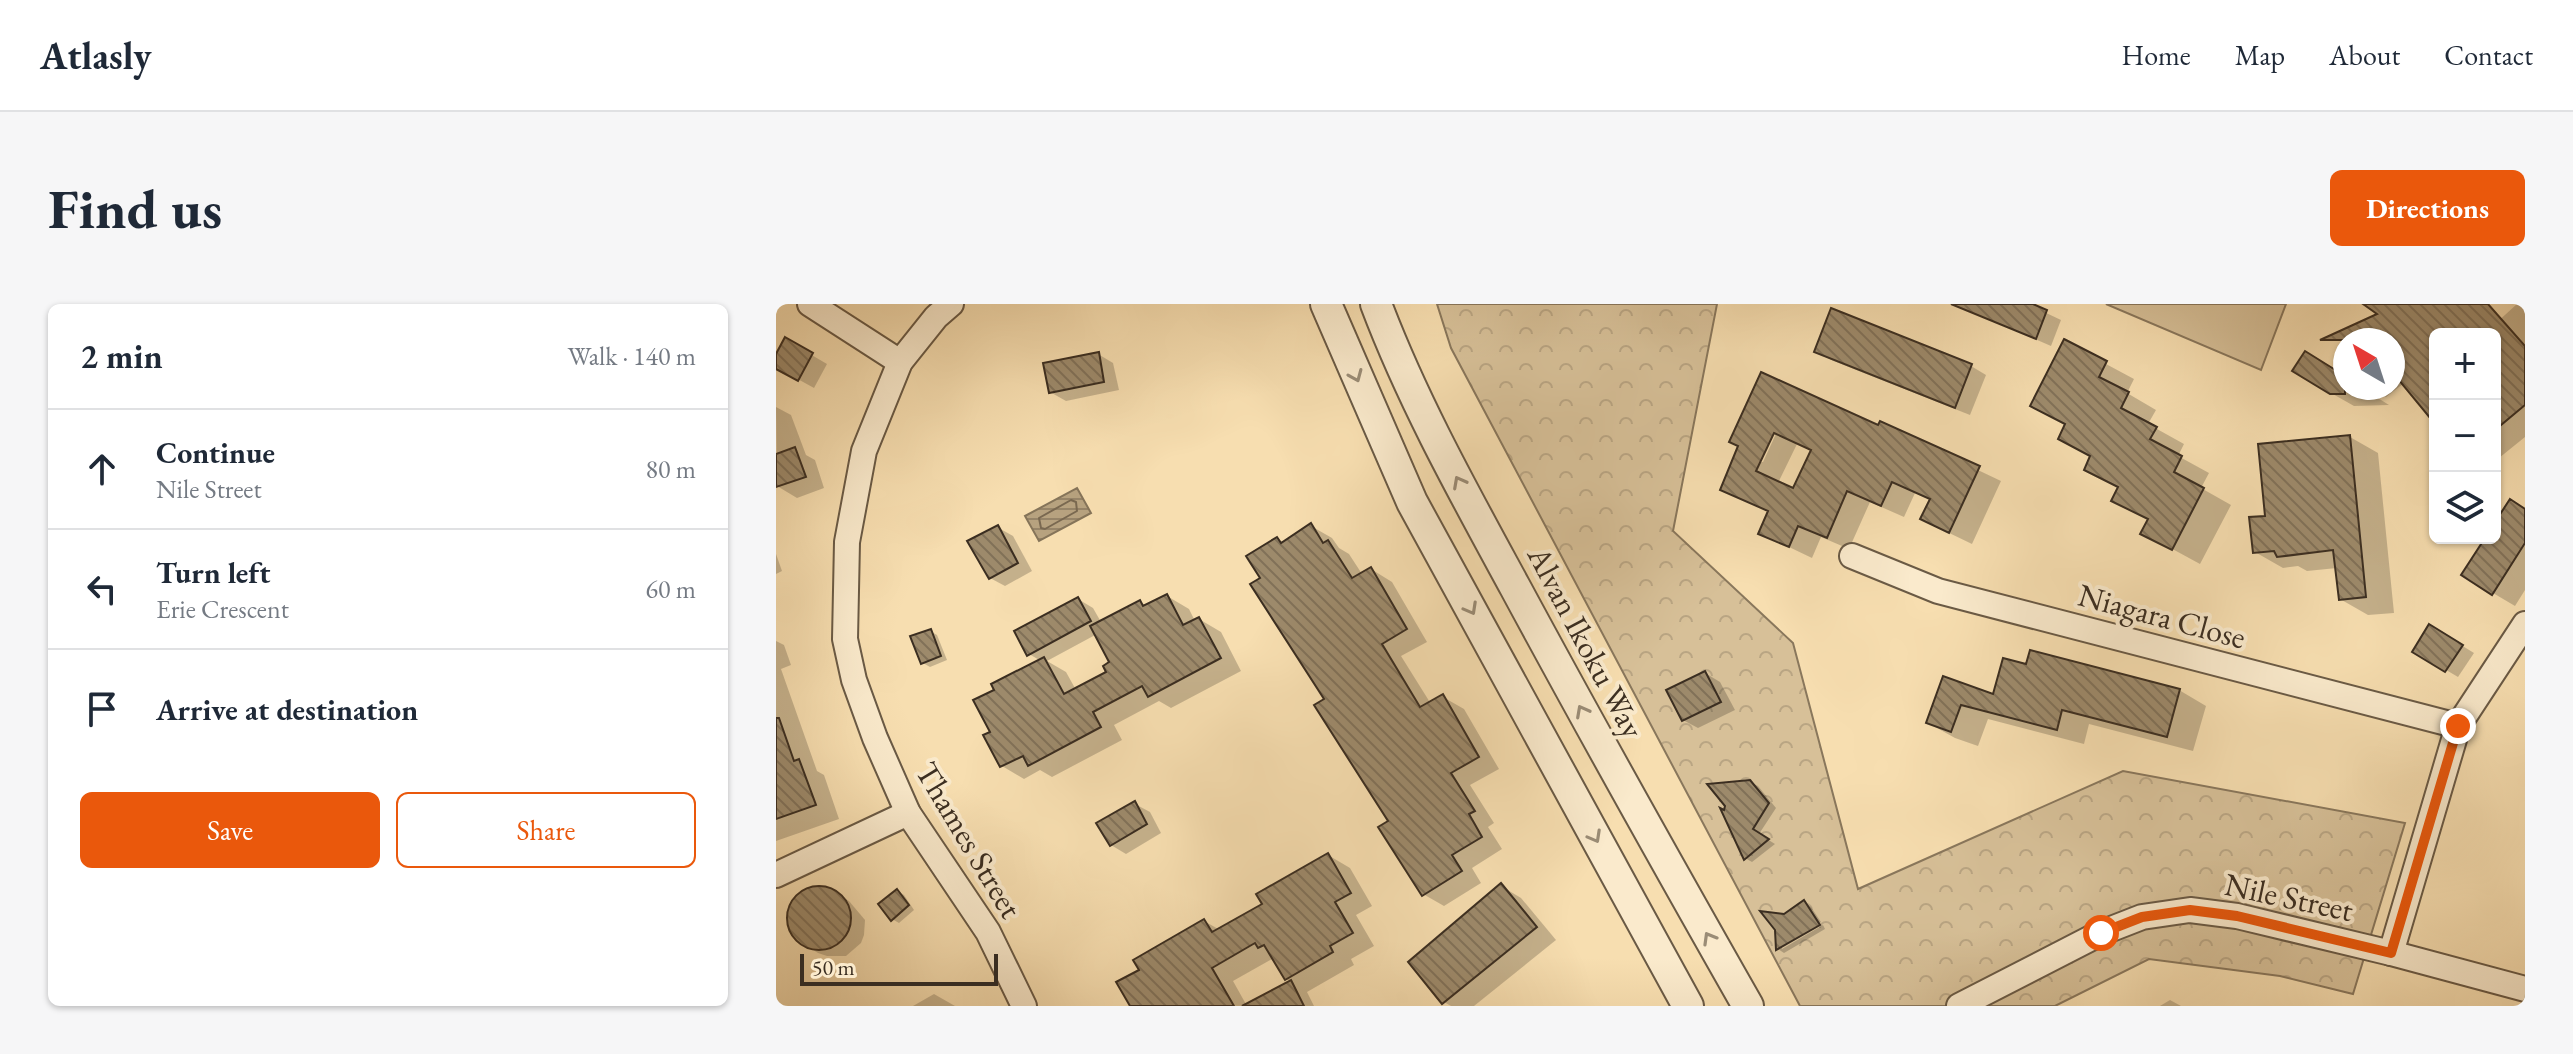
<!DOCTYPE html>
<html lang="en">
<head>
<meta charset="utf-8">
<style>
	body { margin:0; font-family:"EB Garamond",serif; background:#f6f6f7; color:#1f2937 }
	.controls { position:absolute; right:24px; top:24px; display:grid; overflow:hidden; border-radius:12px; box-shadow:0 2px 6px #0004 }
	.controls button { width:72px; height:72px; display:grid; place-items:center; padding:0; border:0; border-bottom:2px solid #e0e1e3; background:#fff; color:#1f2937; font:40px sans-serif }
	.compass { position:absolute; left:1557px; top:24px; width:72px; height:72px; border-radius:50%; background:#fff; box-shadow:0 2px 6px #0004; rotate:321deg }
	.scale { position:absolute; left:24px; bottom:20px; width:198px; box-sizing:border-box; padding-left:8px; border:4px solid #3b2e21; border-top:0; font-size:22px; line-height:28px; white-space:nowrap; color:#3b2e21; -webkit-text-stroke:6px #faeacc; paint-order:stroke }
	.stop { position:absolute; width:24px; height:24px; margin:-18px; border:6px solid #ea580c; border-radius:50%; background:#fff }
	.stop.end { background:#ea580c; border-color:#fff; box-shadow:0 2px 8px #0008 }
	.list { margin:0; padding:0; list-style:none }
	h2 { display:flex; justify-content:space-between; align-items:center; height:104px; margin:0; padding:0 32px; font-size:34px }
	h2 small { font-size:26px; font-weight:400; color:#747a83 }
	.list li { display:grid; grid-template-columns:52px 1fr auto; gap:24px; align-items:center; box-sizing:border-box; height:120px; padding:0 32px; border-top:2px solid #e0e1e3 }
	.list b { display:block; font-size:30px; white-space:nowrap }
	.list p { margin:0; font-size:26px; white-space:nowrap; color:#747a83 }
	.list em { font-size:26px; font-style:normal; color:#747a83 }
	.actions { display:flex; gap:16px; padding:24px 32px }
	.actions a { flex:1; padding:18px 0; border:2px solid #ea580c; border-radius:12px; text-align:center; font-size:28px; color:#ea580c }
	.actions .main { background:#ea580c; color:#fff }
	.icon { flex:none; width:44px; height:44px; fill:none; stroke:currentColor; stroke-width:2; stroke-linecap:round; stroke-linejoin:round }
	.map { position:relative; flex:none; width:1749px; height:702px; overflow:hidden; border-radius:12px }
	header { display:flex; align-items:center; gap:48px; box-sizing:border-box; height:112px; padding:0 40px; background:#fff; border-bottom:2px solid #e0e1e3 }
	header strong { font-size:38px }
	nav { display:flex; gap:44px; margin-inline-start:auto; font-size:28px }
	.intro { display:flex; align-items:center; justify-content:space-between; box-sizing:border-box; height:192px; padding:0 48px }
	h1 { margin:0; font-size:56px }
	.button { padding:20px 36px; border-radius:12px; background:#ea580c; color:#fff; font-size:28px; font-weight:700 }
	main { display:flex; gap:48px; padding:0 48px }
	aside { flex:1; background:#fff; border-radius:12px; box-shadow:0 2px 6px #0004 }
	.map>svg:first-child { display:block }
</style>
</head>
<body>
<header>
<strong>Atlasly</strong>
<nav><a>Home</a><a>Map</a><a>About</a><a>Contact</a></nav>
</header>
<div class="intro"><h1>Find us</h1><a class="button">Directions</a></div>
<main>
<aside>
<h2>2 min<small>Walk · 140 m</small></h2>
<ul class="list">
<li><svg class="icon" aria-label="ahead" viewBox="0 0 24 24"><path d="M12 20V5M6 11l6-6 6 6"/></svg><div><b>Continue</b><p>Nile Street</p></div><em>80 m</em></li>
<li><svg class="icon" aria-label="left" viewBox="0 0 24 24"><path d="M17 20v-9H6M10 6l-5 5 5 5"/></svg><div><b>Turn left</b><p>Erie Crescent</p></div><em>60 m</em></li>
<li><svg class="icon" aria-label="arrive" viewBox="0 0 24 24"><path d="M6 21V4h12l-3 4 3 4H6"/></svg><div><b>Arrive at destination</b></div></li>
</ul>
<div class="actions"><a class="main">Save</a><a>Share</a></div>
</aside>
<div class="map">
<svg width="1749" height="702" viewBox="0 0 1749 702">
	<defs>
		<pattern id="forest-crowns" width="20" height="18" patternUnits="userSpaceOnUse" patternTransform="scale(2)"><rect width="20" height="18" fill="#d7c098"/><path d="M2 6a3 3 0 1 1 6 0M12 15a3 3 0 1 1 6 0" fill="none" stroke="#b9a583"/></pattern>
		<pattern id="water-rules" width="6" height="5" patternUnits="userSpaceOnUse" patternTransform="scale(2)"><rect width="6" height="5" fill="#b7a27f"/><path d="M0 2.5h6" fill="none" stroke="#968468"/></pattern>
		<pattern id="building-back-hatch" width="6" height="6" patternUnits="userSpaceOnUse" patternTransform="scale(2)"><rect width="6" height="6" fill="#9d8a6b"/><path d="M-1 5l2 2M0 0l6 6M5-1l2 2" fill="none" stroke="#817158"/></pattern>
	</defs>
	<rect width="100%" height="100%" fill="#f7deb0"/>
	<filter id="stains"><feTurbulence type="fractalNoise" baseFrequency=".0025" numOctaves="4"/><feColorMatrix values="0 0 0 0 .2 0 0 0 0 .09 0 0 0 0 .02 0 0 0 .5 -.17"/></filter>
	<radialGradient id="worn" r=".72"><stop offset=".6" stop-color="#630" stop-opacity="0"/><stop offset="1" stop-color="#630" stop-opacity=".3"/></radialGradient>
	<!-- green -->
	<path fill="#d7c098" stroke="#89775c" stroke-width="2" d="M 1330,0 L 1510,0 L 1485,66 Z"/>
	<!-- forest -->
	<path fill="url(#forest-crowns)" stroke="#89775c" stroke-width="2" d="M 661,0 L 941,0 L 897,227 L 1017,339 L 1082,585 L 1347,467 L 1629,519 L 1577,690 L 1504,672 L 1373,655 L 1279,702 L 1024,702 L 675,44 Z"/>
	<!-- water -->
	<path fill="url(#water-rules)" stroke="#857459" stroke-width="2" d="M 301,184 L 315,209 L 263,237 L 249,212 Z"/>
	<!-- shadow -->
	<g fill="#0003" fill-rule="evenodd">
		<path d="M 1177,0 L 1251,0 L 1285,16 L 1275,42 Z"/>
		<path d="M 1590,0 L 1703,0 L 1719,20 L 1741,0 L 1749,0 L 1749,133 L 1723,154 L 1719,152 L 1719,30 L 1659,30 L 1659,116 L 1628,79 L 1610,93 L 1594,84 L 1617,84 L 1617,36 L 1569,38 L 1565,29 L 1605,11 Z"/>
		<path d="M 10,36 L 51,60 L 38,84 L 0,63 L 0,54 Z"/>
		<path d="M 1289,38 L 1358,75 L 1351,89 L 1380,106 L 1372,120 L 1408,140 L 1402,152 L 1433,169 L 1425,184 L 1455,201 L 1424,260 L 1367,229 L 1373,216 L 1338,196 L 1344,184 L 1291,121 Z"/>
		<path d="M 1040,47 L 1195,62 L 1210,71 L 1194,111 L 1055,56 Z"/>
		<path d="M 322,50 L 337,59 L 343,86 L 290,97 L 274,88 Z"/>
		<path d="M 986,71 L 1103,124 L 1105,120 L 1225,177 L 1196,240 L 1169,227 L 1155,196 L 1139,189 L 1128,213 L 1094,198 L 1073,245 L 1045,233 L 1036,254 L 984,229 L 994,208 L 946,185 L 965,142 ZM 1000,119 L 1004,121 L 987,158 L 982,158 ZM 1021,140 L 1036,147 L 1018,186 L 1002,179 Z"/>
		<path d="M 1569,73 L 1569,84 L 1586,84 L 1613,101 L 1578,102 L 1555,89 Z"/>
		<path d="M 0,103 L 15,111 L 30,151 L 39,156 L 48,184 L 21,194 L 1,182 Z"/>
		<path d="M 1574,133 L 1602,149 L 1618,309 L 1592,311 L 1564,295 L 1561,264 L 1531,267 L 1522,262 L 1507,264 L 1479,248 L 1491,213 Z"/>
		<path d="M 1749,207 L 1749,286 L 1739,302 L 1717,289 L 1711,234 L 1719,234 L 1719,222 Z"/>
		<path d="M 535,222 L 556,234 L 563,244 L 573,250 L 586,270 L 595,265 L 616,278 L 651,338 L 625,352 L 655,400 L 667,393 L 688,405 L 723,465 L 694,481 L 718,519 L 712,523 L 726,545 L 696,564 L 705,579 L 668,602 L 647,590 L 615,517 L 486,274 L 502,235 L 508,239 Z"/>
		<path d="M 221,223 L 237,232 L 256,267 L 229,282 L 214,274 Z"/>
		<path d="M 0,250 L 6,267 L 0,270 Z"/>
		<path d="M 391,292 L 413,305 L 419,317 L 423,315 L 445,328 L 465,367 L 395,404 L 383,397 L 338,421 L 346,436 L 276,473 L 264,466 L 248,475 L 226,462 L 217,429 L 265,357 L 253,350 L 302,295 L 317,304 L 325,318 L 364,298 L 371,302 ZM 321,330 L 336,359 L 333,369 L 300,386 L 290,368 L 271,357 Z"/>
		<path d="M 1654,322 L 1698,349 L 1682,373 L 1638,347 Z"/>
		<path d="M 154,327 L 161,331 L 171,356 L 154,363 L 147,359 Z"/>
		<path d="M 0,337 L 8,341 L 15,361 L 5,365 L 41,467 L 48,471 L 63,515 L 0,537 Z"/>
		<path d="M 929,369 L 944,378 L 959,406 L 922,424 L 907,416 Z"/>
		<path d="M 1169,375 L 1219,392 L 1403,386 L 1430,402 L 1417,447 L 1313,420 L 1308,440 L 1212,415 L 1202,442 L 1179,434 L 1152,419 Z"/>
		<path d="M 974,478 L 982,482 L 1000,504 L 983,530 L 999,540 L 976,558 L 969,554 Z"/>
		<path d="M 359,500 L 374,508 L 385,529 L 350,550 L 335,541 Z"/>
		<path d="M 552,551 L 574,564 L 596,602 L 580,611 L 598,642 L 575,655 L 578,661 L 531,688 L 538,702 L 356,702 L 365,666 L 428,617 L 444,626 L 489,600 ZM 498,654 L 510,675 L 516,678 L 471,702 L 457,677 Z"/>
		<path d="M 725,582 L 745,594 L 780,636 L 698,702 L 675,702 L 668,698 Z"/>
		<path d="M 37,585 L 57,588 L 73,597 L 89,616 L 88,631 L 85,639 L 70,652 L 51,652 L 42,649 L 26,639 L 14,624 L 13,615 L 20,596 Z"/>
		<path d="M 121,587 L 128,591 L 138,606 L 123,619 L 116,615 Z"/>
		<path d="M 1028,599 L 1035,603 L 1045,618 L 1006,640 L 1006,645 L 1047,621 L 1049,625 L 1008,649 L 1002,645 L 1008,612 Z"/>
		<path d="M 158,690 L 179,702 L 137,702 Z"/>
		<path d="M 1394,696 L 1405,702 L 1384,702 Z"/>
	</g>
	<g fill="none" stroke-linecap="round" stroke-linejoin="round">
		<!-- shore -->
		<path stroke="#796850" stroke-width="2" d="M 295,196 L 300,198 L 301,207 L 269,225 L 265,224 L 263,214 Z"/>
	</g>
	<!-- building -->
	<g fill="url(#building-back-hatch)" stroke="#3b2e21" stroke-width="2" fill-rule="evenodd">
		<path d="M 1175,0 L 1257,0 L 1271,6 L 1260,35 Z"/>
		<path d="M 1587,0 L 1712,0 L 1749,42 L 1749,101 L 1719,126 L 1719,30 L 1659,30 L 1659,120 L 1617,69 L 1617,36 L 1544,36 L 1601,10 Z"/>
		<path d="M 1055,4 L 1196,60 L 1179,104 L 1038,48 Z"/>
		<path d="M 9,33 L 37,49 L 22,77 L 0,65 L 0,50 Z"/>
		<path d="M 1288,35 L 1331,57 L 1323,73 L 1353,88 L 1345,104 L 1381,123 L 1374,135 L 1406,152 L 1398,168 L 1428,184 L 1396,246 L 1364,230 L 1372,215 L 1335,197 L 1342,183 L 1308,166 L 1314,152 L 1282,135 L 1289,120 L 1254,102 Z"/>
		<path d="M 1529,47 L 1569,72 L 1569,90 L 1554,90 L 1516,67 Z"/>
		<path d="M 323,48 L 328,78 L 273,89 L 267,59 Z"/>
		<path d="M 985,68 L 1102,121 L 1104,117 L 1204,162 L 1173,229 L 1144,215 L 1154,195 L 1116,178 L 1105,202 L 1071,187 L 1051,234 L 1022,222 L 1013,243 L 982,230 L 992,207 L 944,186 L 962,142 L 953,138 ZM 998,129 L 1035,146 L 1017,184 L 980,167 Z"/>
		<path d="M 1574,131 L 1590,293 L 1563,296 L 1557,246 L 1501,253 L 1498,247 L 1477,249 L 1473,213 L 1489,212 L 1482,140 Z"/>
		<path d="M 19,143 L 30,173 L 0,183 L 0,150 Z"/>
		<path d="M 1734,195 L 1749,205 L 1749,239 L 1716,291 L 1685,271 L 1709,234 L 1719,234 L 1719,218 Z"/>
		<path d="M 535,219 L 547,239 L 552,236 L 576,274 L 595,263 L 631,325 L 606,340 L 644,403 L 667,390 L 703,453 L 675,469 L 699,507 L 693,510 L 706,533 L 676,551 L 686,567 L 646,592 L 602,523 L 612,517 L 538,401 L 548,395 L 474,280 L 484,274 L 470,252 L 501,233 L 505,239 Z"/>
		<path d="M 222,221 L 242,259 L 213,275 L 191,237 Z"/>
		<path d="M 391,290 L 407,321 L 423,313 L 445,354 L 372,393 L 366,382 L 317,408 L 325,423 L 252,462 L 247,452 L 224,463 L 207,431 L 214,428 L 197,396 L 218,386 L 215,380 L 268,353 L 288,390 L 330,368 L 327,362 L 333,358 L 314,322 L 364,296 L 367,302 Z"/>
		<path d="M 302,293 L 315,317 L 251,352 L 238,327 Z"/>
		<path d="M 1653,320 L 1687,341 L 1669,368 L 1636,348 Z"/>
		<path d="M 155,325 L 165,352 L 145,360 L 134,332 Z"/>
		<path d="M 1254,346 L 1404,385 L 1391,433 L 1286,406 L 1281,426 L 1185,401 L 1175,428 L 1150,419 L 1167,372 L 1217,390 L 1227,354 L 1250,360 Z"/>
		<path d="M 929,367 L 945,398 L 906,417 L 890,386 Z"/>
		<path d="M 0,414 L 3,414 L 18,457 L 23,455 L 40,501 L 0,515 Z"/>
		<path d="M 974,476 L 993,499 L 977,525 L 993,535 L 968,556 L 944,504 L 948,506 L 949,502 L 931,480 Z"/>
		<path d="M 359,497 L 371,520 L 334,542 L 320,519 Z"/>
		<path d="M 552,549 L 575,589 L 559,598 L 577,629 L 554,642 L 557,648 L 509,676 L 488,641 L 482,644 L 479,639 L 436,664 L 458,702 L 354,702 L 340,678 L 363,666 L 357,656 L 428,615 L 436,628 L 486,600 L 480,590 Z"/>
		<path d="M 725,579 L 761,623 L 666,700 L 632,658 Z"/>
		<circle cx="43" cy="614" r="32"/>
		<path d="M 121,585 L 133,601 L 115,617 L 102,600 Z"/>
		<path d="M 1028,596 L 1044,621 L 1000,646 L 999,626 L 984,607 L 1008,610 Z"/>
		<path d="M 515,676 L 528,702 L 466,702 Z"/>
	</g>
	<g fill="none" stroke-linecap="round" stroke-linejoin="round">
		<!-- minor casing -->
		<g stroke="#6a5a45" stroke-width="28">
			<g id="minor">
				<path d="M 34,0 L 124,58"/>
				<path d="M 175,0 L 160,13 L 124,58 L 88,147 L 71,238 L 69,335 L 78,376 L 99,434 L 132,509 L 212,628 L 248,702"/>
				<path d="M 1076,252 L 1162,287 L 1682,422"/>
				<path d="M 0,571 L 132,509"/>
				<path d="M 1615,649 L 1682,422 L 1749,320"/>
				<path d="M 1183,702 L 1325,629 L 1366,613 L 1414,606 L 1461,612 L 1615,649 L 1749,685"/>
			</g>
		</g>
		<!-- tertiary casing -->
		<g stroke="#6a5a45" stroke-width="34">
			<g id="tertiary">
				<path d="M 550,0 L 636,198 L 912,702"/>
				<path d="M 600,0 C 637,98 689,191 739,283 C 815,424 893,563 972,702"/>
			</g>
		</g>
		<!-- minor -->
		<use href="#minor" stroke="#faeacc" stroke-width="24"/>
		<!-- tertiary -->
		<use href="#tertiary" stroke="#faeacc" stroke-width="30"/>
	</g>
	<!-- one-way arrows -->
	<defs><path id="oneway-chevron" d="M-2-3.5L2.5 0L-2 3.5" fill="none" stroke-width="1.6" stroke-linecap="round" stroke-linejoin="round" transform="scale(2)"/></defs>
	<g stroke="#9a8c76">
		<use href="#oneway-chevron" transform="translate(580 72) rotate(67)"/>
		<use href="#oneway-chevron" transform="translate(683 178) rotate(-118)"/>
		<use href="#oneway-chevron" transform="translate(695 305) rotate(61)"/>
		<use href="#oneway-chevron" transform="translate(806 407) rotate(-118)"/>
		<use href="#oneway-chevron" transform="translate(819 533) rotate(61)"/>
		<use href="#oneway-chevron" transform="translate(933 634) rotate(-120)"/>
	</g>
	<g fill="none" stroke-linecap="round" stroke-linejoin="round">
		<!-- route -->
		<path stroke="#ea580c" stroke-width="10" d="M 1325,629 L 1366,613 L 1414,606 L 1461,612 L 1615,649 L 1682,422"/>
	</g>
	<g text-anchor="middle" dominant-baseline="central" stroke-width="8" stroke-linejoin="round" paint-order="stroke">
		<!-- street labels -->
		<g font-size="32" fill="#3b2e21" stroke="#faeacc">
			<text transform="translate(1386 312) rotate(15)">Niagara Close</text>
			<text transform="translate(810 338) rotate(62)">Alvan Ikoku Way</text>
			<text transform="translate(193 536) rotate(59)">Thames Street</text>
			<text transform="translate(1513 593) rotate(12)">Nile Street</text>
		</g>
	</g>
	<rect width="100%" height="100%" filter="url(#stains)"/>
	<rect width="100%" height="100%" fill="url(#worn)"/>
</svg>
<div class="controls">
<button>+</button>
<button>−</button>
<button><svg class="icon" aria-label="layers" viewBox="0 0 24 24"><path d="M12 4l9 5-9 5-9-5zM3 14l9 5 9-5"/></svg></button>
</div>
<svg class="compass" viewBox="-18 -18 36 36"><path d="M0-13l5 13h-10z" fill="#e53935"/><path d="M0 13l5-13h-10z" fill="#747a83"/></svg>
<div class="scale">50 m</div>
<div class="stop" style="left:1325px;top:629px"></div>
<div class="stop end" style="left:1682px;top:422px"></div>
</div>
</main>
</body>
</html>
